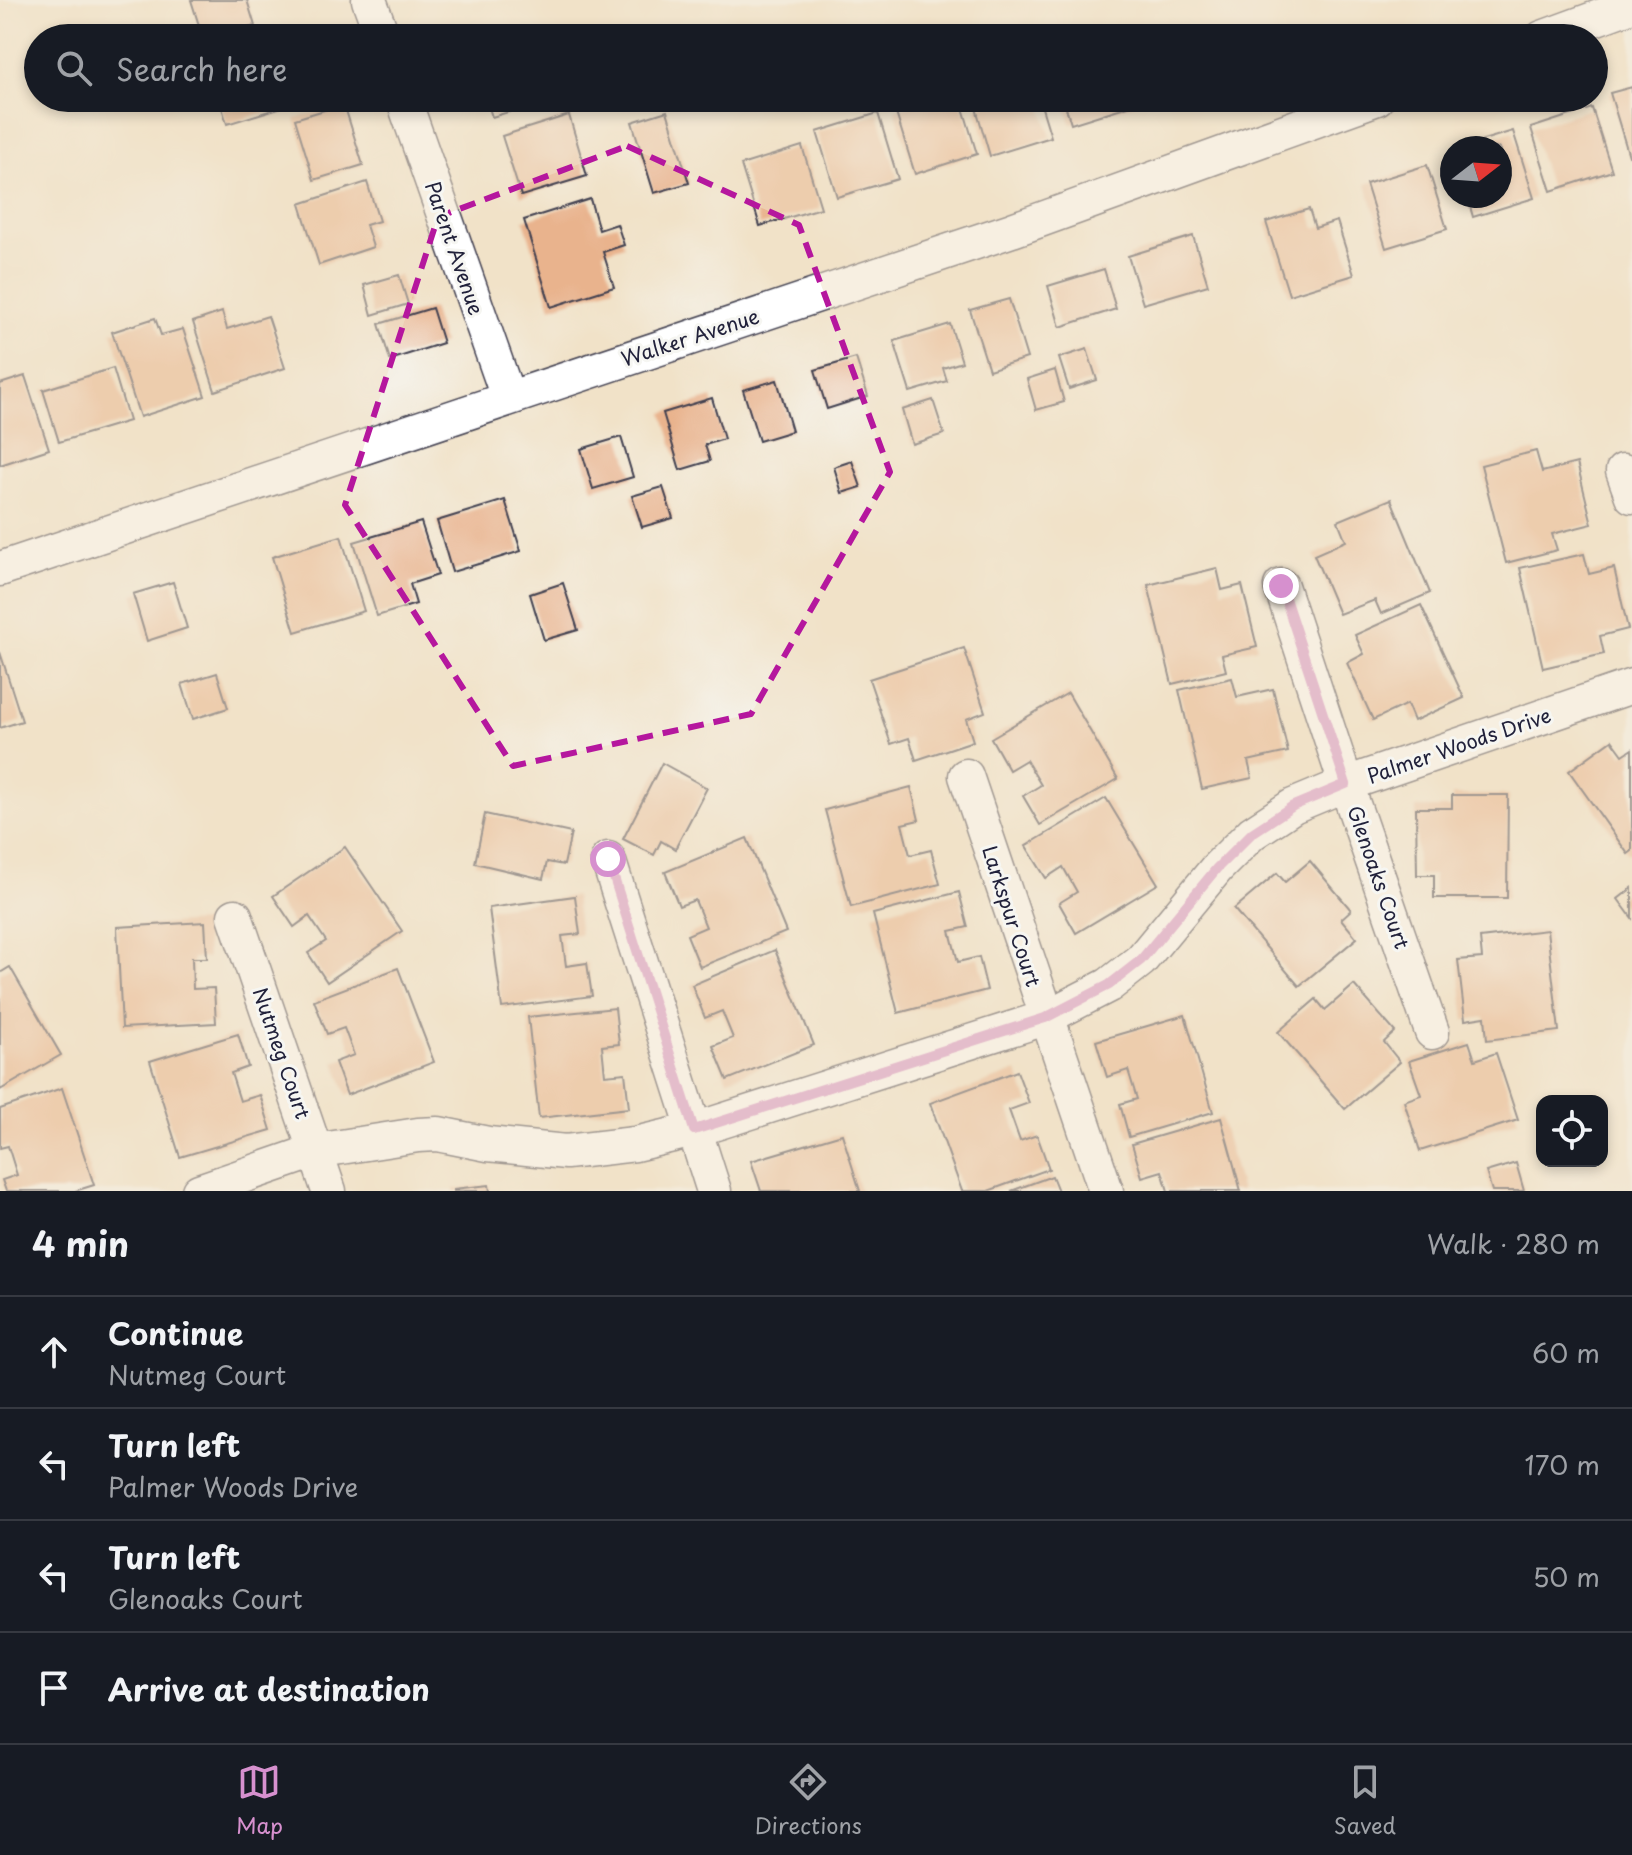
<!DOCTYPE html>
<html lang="en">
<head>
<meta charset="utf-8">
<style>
	body { margin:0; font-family:"Playpen Sans",sans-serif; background:#242831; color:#f1f3f6 }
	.controls { position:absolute; right:24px; bottom:24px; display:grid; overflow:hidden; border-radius:16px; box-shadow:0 4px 12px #0003 }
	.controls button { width:72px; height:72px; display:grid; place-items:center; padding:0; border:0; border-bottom:2px solid #363941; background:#171b24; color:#f1f3f6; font:40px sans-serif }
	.compass { position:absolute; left:1440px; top:136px; width:72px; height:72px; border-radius:50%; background:#171b24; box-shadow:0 4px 12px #0003; rotate:73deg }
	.stop { position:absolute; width:24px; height:24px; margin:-18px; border:6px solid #d690ce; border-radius:50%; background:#fff }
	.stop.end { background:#d690ce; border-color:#fff; box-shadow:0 2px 8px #0008 }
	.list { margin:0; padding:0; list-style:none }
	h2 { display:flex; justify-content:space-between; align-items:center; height:104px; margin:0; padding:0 32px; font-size:34px }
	h2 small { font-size:26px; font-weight:400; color:#9ea1a6 }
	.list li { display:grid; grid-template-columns:52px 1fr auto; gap:24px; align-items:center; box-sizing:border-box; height:112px; padding:0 32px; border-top:2px solid #363941 }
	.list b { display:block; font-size:30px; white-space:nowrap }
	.list p { margin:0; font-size:26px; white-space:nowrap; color:#9ea1a6 }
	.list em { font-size:26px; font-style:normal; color:#9ea1a6 }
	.icon { flex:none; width:44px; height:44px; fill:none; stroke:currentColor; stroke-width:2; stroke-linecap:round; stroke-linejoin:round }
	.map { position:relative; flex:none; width:1632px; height:1191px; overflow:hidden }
	.search { position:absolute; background:#171b24; box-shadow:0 4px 12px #0003; left:24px; right:24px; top:24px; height:88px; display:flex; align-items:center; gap:20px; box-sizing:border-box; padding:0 28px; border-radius:44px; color:#9ea1a6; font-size:30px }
	.sheet { height:552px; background:#171b24 }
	nav { display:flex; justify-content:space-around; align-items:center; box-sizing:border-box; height:112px; border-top:2px solid #363941; background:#171b24; font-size:22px; color:#9ea1a6 }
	nav a { display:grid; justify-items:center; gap:4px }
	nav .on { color:#d690ce }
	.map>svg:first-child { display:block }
</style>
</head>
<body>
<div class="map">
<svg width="1632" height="1191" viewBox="0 0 1632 1191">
	<rect width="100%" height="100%" fill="#f6f6f2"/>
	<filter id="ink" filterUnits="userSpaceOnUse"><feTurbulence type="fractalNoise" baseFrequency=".0125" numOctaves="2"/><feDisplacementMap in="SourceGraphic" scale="16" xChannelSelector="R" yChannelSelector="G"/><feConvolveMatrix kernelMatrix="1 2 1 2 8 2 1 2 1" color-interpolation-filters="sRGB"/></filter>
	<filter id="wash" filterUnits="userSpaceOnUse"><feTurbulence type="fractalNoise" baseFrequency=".006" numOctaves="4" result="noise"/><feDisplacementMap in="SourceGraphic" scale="32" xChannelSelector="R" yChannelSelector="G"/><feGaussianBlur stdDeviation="1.8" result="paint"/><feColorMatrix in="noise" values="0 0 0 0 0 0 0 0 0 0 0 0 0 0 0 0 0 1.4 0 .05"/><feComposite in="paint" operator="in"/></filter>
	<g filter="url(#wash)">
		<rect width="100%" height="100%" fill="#f1e2c8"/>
		<g id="blocks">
			<!-- building -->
			<g fill="#e9b38d">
				<path d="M 191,0 L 247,0 L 255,26 L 215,38 L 203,38 Z"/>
				<path d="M 1119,28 L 1122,38 L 1087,38 L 1087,37 Z"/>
				<path d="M 1632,87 L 1632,155 L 1629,156 L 1610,93 Z"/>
				<path d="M 219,98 L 279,98 L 282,107 L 227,124 Z"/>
				<path d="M 486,98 L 551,98 L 551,99 L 492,117 Z"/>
				<path d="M 933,98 L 960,98 L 977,154 L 915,174 L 895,110 Z"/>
				<path d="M 1007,98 L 1039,98 L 1051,137 L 990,156 L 976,108 Z"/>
				<path d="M 1063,98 L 1140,98 L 1141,102 L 1071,124 Z"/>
				<path d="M 344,104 L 363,165 L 314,180 L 295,119 Z"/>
				<path d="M 1592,108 L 1612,171 L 1551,191 L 1531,128 Z"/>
				<path d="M 667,111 L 689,183 L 654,193 L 632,122 Z"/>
				<path d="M 878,113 L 898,179 L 837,197 L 817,132 Z"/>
				<path d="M 569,115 L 587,176 L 521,196 L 502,136 Z"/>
				<path d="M 1513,131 L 1534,198 L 1473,217 L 1467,196 L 1500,196 L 1500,148 L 1460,147 Z"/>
				<path d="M 802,146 L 821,208 L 760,226 L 741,165 Z"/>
				<path d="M 1427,165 L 1447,229 L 1386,248 L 1366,184 Z"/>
				<path d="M 367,182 L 379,221 L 366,225 L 373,247 L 319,265 L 300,204 Z"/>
				<path d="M 590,199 L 599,230 L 617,224 L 624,245 L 603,252 L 614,287 L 551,307 L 524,220 Z"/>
				<path d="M 1309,209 L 1315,228 L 1337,221 L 1354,275 L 1289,295 L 1266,222 Z"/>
				<path d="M 1193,236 L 1208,285 L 1143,304 L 1128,256 Z"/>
				<path d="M 1104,269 L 1116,309 L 1060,327 L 1048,286 Z"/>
				<path d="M 399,275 L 408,304 L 372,315 L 364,285 Z"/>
				<path d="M 1009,299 L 1027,358 L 989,370 L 970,310 Z"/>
				<path d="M 432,308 L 443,343 L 390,360 L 379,324 Z"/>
				<path d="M 222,312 L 227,329 L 268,316 L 285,368 L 215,391 L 193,322 Z"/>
				<path d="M 155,318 L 161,335 L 183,329 L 205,396 L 140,417 L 112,332 Z"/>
				<path d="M 950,324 L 962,362 L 943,368 L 947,381 L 910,392 L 894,341 Z"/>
				<path d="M 1087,349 L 1097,380 L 1069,389 L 1059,358 Z"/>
				<path d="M 856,358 L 868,396 L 827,409 L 815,370 Z"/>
				<path d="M 113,368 L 129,421 L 59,442 L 43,390 Z"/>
				<path d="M 1055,370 L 1064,402 L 1036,410 L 1027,379 Z"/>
				<path d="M 25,376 L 49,449 L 0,465 L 0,384 Z"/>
				<path d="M 777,380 L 792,431 L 759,441 L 743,390 Z"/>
				<path d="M 712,398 L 724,439 L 705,445 L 710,461 L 680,470 L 663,413 Z"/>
				<path d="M 933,400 L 944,434 L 912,444 L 902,410 Z"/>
				<path d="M 621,437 L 633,477 L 593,489 L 581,449 Z"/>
				<path d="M 1536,451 L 1542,472 L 1577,463 L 1592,524 L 1552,534 L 1557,550 L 1506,563 L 1481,465 Z"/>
				<path d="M 852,461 L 861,487 L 842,493 L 834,467 Z"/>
				<path d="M 663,487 L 673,518 L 642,527 L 632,496 Z"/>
				<path d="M 1391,499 L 1430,593 L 1381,614 L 1375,600 L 1339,614 L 1314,555 L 1346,541 L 1338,521 Z"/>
				<path d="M 505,500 L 521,551 L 452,572 L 437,521 Z"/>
				<path d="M 421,522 L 438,575 L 410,584 L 416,604 L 377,616 L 354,542 Z"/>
				<path d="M 341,536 L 364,611 L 295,632 L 272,557 Z"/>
				<path d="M 1584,554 L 1589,574 L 1614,568 L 1628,629 L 1600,636 L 1604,654 L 1543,668 L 1520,568 Z"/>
				<path d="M 1217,568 L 1222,590 L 1242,585 L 1257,647 L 1222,655 L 1226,671 L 1172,684 L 1148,585 Z"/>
				<path d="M 173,582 L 187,628 L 147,641 L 133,594 Z"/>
				<path d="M 563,583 L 578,630 L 544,640 L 530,594 Z"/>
				<path d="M 1421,605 L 1464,698 L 1414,721 L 1407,704 L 1373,720 L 1347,663 L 1364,654 L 1355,635 Z"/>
				<path d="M 964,648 L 985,712 L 966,719 L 973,741 L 916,760 L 909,738 L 891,744 L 869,679 Z"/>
				<path d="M 0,652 L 22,721 L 0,728 Z"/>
				<path d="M 217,673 L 228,708 L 193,719 L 182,684 Z"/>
				<path d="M 1232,678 L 1237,697 L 1273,689 L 1288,752 L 1248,761 L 1252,778 L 1202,789 L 1179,690 Z"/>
				<path d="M 1068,693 L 1118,779 L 1040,825 L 1023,796 L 1041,785 L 1026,760 L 1009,770 L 991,738 Z"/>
				<path d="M 1612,740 L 1623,755 L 1632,749 L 1632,851 L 1628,854 L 1569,771 Z"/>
				<path d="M 662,763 L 707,788 L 675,849 L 661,841 L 654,855 L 623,839 Z"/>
				<path d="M 911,787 L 919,820 L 902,824 L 910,855 L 931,850 L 940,884 L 851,907 L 825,810 Z"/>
				<path d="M 1452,795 L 1508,795 L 1507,898 L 1434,898 L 1434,875 L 1417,875 L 1416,808 L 1452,808 Z"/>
				<path d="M 1106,798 L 1158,884 L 1076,933 L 1059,903 L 1077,892 L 1063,867 L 1046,878 L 1026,846 Z"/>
				<path d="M 485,814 L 571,833 L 564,865 L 547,862 L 543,879 L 475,863 Z"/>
				<path d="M 747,838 L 786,932 L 700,967 L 687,935 L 706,927 L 695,900 L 679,906 L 665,872 Z"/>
				<path d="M 345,847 L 402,931 L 327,982 L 308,953 L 326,941 L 309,916 L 294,927 L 273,896 Z"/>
				<path d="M 1310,861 L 1351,910 L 1341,919 L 1357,938 L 1299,986 L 1234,909 L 1277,873 L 1285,882 Z"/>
				<path d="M 1632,888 L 1632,918 L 1618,899 Z"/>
				<path d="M 959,892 L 968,927 L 950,931 L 958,962 L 979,957 L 987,990 L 898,1013 L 873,914 Z"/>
				<path d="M 575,896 L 580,934 L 562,936 L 566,966 L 587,963 L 592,996 L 502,1008 L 489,908 Z"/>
				<path d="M 205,922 L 207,958 L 192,958 L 193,989 L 214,988 L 216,1023 L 122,1028 L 117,927 Z"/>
				<path d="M 1547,930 L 1559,1031 L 1487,1040 L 1485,1017 L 1465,1020 L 1458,960 L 1482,958 L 1480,938 Z"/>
				<path d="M 775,950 L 814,1045 L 727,1080 L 713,1046 L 733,1038 L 722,1011 L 705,1018 L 692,985 Z"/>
				<path d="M 10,967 L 61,1055 L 0,1090 L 0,973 Z"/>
				<path d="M 398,968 L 434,1062 L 347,1095 L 335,1062 L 354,1055 L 344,1028 L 327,1034 L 314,1000 Z"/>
				<path d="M 1354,985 L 1395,1032 L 1384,1042 L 1400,1062 L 1345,1109 L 1278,1032 L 1316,999 L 1325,1010 Z"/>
				<path d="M 615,1008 L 619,1044 L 602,1046 L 605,1075 L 625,1073 L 629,1108 L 539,1118 L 528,1017 Z"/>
				<path d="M 1185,1015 L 1213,1112 L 1129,1137 L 1120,1104 L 1137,1099 L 1128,1070 L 1107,1077 L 1096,1041 Z"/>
				<path d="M 238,1034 L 248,1067 L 231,1073 L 240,1101 L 260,1095 L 271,1130 L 180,1157 L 150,1061 Z"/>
				<path d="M 1469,1042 L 1475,1060 L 1496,1053 L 1518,1120 L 1420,1151 L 1404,1101 L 1421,1095 L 1409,1061 Z"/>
				<path d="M 1017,1071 L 1029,1103 L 1009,1110 L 1020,1141 L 1037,1135 L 1049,1169 L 988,1191 L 962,1191 L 930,1103 Z"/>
				<path d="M 62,1088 L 94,1185 L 75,1191 L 6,1191 L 2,1180 L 17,1175 L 8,1146 L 0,1148 L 0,1109 Z"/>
				<path d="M 1221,1118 L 1241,1191 L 1168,1191 L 1162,1171 L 1142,1177 L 1132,1144 Z"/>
				<path d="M 842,1134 L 860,1191 L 761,1191 L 751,1161 Z"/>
				<path d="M 1516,1163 L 1524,1191 L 1492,1191 L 1486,1172 Z"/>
				<path d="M 1052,1176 L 1058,1191 L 1011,1191 Z"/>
				<path d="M 489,1185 L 490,1191 L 454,1191 L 454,1189 Z"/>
			</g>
		</g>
	</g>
	<g filter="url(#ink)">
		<use href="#blocks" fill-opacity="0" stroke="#413f50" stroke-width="2"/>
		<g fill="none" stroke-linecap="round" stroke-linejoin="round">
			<!-- street casing -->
			<g stroke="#413f50" stroke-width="37">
				<g id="street">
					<path d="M 369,0 L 383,38"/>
					<path d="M 1542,38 L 1632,5"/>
					<path d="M 403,98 L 508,397"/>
					<path d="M 1623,471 L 1632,496"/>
					<path d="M 0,569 L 1012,230 L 1377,98"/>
					<path d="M 1281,586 L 1346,784 L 1432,1032"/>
					<path d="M 966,776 L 1106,1191"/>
					<path d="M 608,859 L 714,1191"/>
					<path d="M 235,916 L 329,1191"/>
					<path d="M 199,1191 L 315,1151 L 418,1135 L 438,1134 L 488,1144 L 566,1152 L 635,1144 L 694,1130 L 1045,1018 L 1109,985 L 1141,960 L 1217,868 L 1252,833 L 1293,806 L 1346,784 L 1632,686"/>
				</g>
			</g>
			<!-- street -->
			<use href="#street" stroke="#fff" stroke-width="34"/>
		</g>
	</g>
	<g fill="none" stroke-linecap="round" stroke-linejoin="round" filter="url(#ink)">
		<!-- route -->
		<path stroke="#d690ce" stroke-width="10" d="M 608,859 L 694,1130 L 1045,1018 L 1109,985 L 1141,960 L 1217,868 L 1252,833 L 1293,806 L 1346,784 L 1281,586"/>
	</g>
	<!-- marked area -->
	<path d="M0 0H1632V1191H0ZM 627,146 L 799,225 L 890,472 L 751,714 L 513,766 L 345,505 L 438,217 Z" fill="#f1e2c8" fill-opacity=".55" fill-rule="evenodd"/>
	<path fill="none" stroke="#b5179e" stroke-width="6" stroke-dasharray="16 10" stroke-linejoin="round" d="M 627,146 L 799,225 L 890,472 L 751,714 L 513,766 L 345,505 L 438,217 Z"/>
	<g text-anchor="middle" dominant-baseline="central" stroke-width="6" stroke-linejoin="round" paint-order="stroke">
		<!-- street labels -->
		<g font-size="20" fill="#22223b" stroke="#f6f6f2">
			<text transform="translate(455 248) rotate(71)">Parent Avenue</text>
			<text transform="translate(690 337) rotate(-18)">Walker Avenue</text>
			<text transform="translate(1459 745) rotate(-19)">Palmer Woods Drive</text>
			<text transform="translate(1379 877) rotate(71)">Glenoaks Court</text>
			<text transform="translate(1012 916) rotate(72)">Larkspur Court</text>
			<text transform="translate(282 1053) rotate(71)">Nutmeg Court</text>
		</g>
	</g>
</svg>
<div class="controls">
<button><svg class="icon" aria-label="locate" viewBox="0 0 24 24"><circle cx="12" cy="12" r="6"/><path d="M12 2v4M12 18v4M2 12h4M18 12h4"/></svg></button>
</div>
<svg class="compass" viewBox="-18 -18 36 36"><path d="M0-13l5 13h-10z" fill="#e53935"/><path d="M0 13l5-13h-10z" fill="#9ea1a6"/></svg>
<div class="stop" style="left:608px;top:859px"></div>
<div class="stop end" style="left:1281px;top:586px"></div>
<div class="search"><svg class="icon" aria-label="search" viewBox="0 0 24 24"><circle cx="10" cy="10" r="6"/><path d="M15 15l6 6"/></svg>Search here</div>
</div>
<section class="sheet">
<h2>4 min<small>Walk · 280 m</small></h2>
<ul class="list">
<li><svg class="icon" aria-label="ahead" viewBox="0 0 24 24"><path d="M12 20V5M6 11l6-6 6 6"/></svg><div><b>Continue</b><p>Nutmeg Court</p></div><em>60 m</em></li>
<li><svg class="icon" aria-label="left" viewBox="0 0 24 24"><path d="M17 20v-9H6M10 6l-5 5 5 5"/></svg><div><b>Turn left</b><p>Palmer Woods Drive</p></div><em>170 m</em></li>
<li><svg class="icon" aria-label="left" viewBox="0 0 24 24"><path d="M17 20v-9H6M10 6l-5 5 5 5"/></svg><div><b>Turn left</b><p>Glenoaks Court</p></div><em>50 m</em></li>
<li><svg class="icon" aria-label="arrive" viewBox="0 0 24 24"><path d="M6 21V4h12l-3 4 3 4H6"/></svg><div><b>Arrive at destination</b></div></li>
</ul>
</section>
<nav>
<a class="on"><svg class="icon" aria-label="map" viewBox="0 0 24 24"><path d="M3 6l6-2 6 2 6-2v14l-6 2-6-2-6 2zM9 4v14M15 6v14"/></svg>Map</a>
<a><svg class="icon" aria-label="directions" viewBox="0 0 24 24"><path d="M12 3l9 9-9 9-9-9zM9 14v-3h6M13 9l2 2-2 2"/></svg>Directions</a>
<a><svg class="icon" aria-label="saved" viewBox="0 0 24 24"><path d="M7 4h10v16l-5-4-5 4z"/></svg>Saved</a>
</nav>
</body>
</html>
